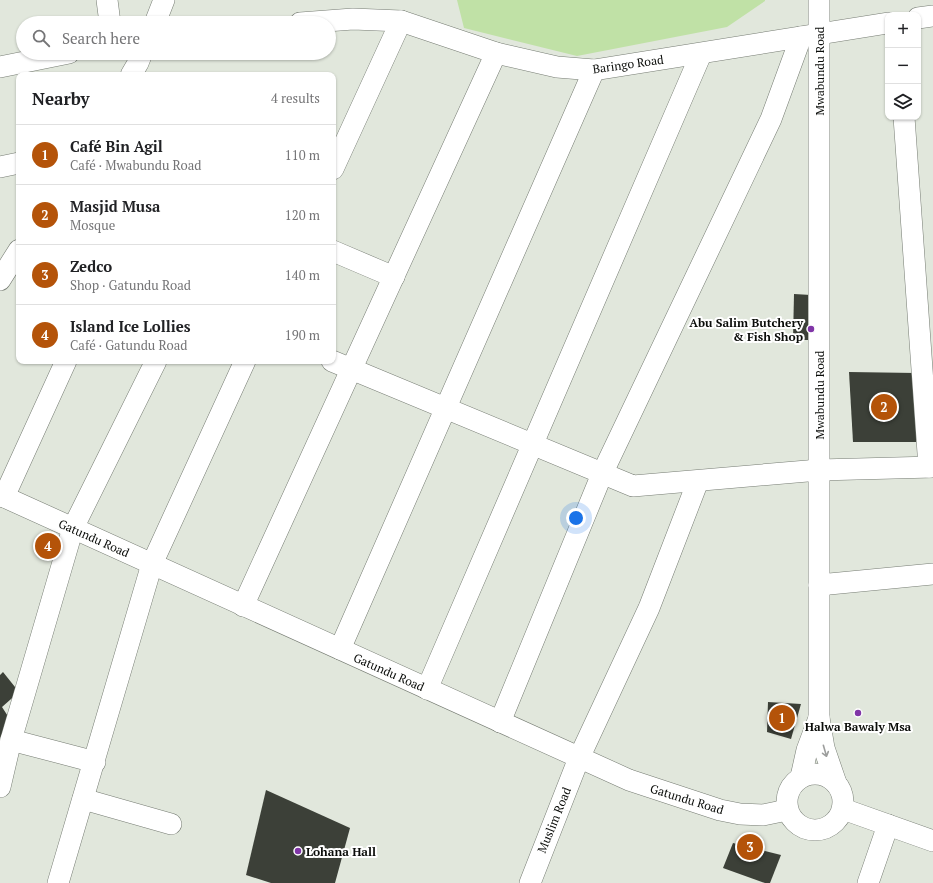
<!DOCTYPE html>
<html lang="en">
<head>
<meta charset="utf-8">
<style>
	body { margin:0; font-family:"PT Serif",serif; background:#f2f2f2; color:#202124 }
	.controls { position:absolute; right:12px; top:12px; display:grid; overflow:hidden; border-radius:8px; box-shadow:0 1px 3px #0004 }
	.controls button { width:36px; height:36px; display:grid; place-items:center; padding:0; border:0; border-bottom:1px solid #e0e0e0; background:#fff; color:#202124; font:20px sans-serif }
	.you { position:absolute; left:576px; top:518px; width:14px; height:14px; margin:-10px; border:3px solid #fff; border-radius:50%; background:#1a73e8; box-shadow:0 0 0 6px #1a73e833 }
	.badge { display:grid; place-items:center; width:26px; height:26px; border-radius:50%; background:#b45309; color:#fff; font-size:13px; font-weight:700 }
	.pin { position:absolute; translate:-50% -50%; border:2px solid #fff; box-shadow:0 1px 4px #0006 }
	.list { margin:0; padding:0; list-style:none }
	h2 { display:flex; justify-content:space-between; align-items:center; height:52px; margin:0; padding:0 16px; font-size:17px }
	h2 small { font-size:13px; font-weight:400; color:#757577 }
	.list li { display:grid; grid-template-columns:26px 1fr auto; gap:12px; align-items:center; box-sizing:border-box; height:60px; padding:0 16px; border-top:1px solid #e0e0e0 }
	.list b { display:block; font-size:15px; white-space:nowrap }
	.list p { margin:0; font-size:13px; white-space:nowrap; color:#757577 }
	.list em { font-size:13px; font-style:normal; color:#757577 }
	.icon { flex:none; width:22px; height:22px; fill:none; stroke:currentColor; stroke-width:2; stroke-linecap:round; stroke-linejoin:round }
	.map { position:relative; flex:none; width:933px; height:883px; overflow:hidden }
	.search { position:absolute; background:#fff; box-shadow:0 1px 3px #0004; left:16px; top:16px; width:320px; height:44px; display:flex; align-items:center; gap:10px; box-sizing:border-box; padding:0 14px; border-radius:22px; color:#757577; font-size:15px }
	.panel { position:absolute; background:#fff; box-shadow:0 1px 3px #0004; left:16px; top:72px; width:320px; height:292px; border-radius:8px }
	.map>svg:first-child { display:block }
</style>
</head>
<body>
<div class="map">
<svg width="933" height="883" viewBox="0 0 933 883">
	<rect width="100%" height="100%" fill="#e1e7dc"/>
	<!-- green -->
	<path fill="#c0e1a6" d="M 457,0 L 765,0 L 765,1 L 727,27 L 577,56 L 464,28 Z"/>
	<!-- building -->
	<g fill="#3c4038">
		<path d="M 794,294 L 811,295 L 811,340 L 793,340 Z"/>
		<path d="M 849,372 L 916,373 L 916,442 L 853,442 Z"/>
		<path d="M 3,672 L 19,692 L 2,707 L 11,721 L 0,748 L 0,675 Z"/>
		<path d="M 768,702 L 801,704 L 791,739 L 767,732 Z"/>
		<path d="M 266,790 L 350,828 L 335,883 L 271,883 L 246,875 Z"/>
		<path d="M 733,843 L 781,855 L 770,883 L 765,883 L 723,868 Z"/>
	</g>
	<g fill="none" stroke-linecap="round" stroke-linejoin="round">
		<!-- minor casing -->
		<g stroke="#767c73" stroke-width="22">
			<g id="minor">
				<path d="M 107,0 L 110,23"/>
				<path d="M 819,0 L 819,718 L 824,748 L 836,783"/>
				<path d="M 918,18 L 933,16"/>
				<path d="M 155,23 L 164,0"/>
				<path d="M 300,23 L 353,19 L 401,21 L 496,53 L 557,67 L 594,70 L 888,23"/>
				<path d="M 0,67 L 69,53"/>
				<path d="M 131,75 L 138,63 L 142,53"/>
				<path d="M 904,117 L 929,467"/>
				<path d="M 0,167 L 19,163"/>
				<path d="M 333,169 L 401,21"/>
				<path d="M 333,251 L 394,277"/>
				<path d="M 0,280 L 19,250"/>
				<path d="M 332,361 L 633,486 L 819,470 L 933,467"/>
				<path d="M 0,495 L 629,780 L 720,810 L 740,814 L 763,815 L 787,810"/>
				<path d="M 4,497 L 66,361"/>
				<path d="M 819,585 L 933,574"/>
				<path d="M 243,606 L 496,53"/>
				<path d="M 340,649 L 594,70"/>
				<path d="M 427,689 L 701,54"/>
				<path d="M 500,722 L 602,474 L 771,119 L 801,37"/>
				<path d="M 11,740 L 95,762"/>
				<circle cx="815" cy="802" r="28"/>
				<path d="M 801,777 L 807,750 L 819,718"/>
				<path d="M 0,787 L 11,740 L 73,528 L 156,361"/>
				<path d="M 83,799 L 171,824"/>
				<path d="M 843,809 L 933,841"/>
				<path d="M 58,883 L 152,564 L 245,361"/>
				<path d="M 530,883 L 579,758 L 649,608 L 698,481"/>
				<path d="M 868,883 L 888,825"/>
			</g>
		</g>
		<!-- minor -->
		<use href="#minor" stroke="#fff" stroke-width="21"/>
	</g>
	<!-- one-way arrows -->
	<defs><path id="oneway-shaft" d="M-6 0H5M1.5-3L5.5 0L1.5 3" fill="none" stroke-width="1.6" stroke-linecap="round" stroke-linejoin="round"/></defs>
	<use stroke="#9d9e9d" href="#oneway-shaft" transform="translate(825 751) rotate(74)"/>
	<!-- markers -->
	<g fill="#8035a7" stroke="#fff" stroke-width="1.5">
		<circle cx="811" cy="329" r="4"/>
		<circle cx="858" cy="713" r="4"/>
		<circle cx="298" cy="851" r="4"/>
	</g>
	<g text-anchor="middle" dominant-baseline="central" stroke-width="4" stroke-linejoin="round" paint-order="stroke">
		<!-- street labels -->
		<g font-size="12" fill="#0a0c09" stroke="#fff">
			<text transform="translate(628 64) rotate(-8)">Baringo Road</text>
			<text transform="translate(819 71) rotate(-90)">Mwabundu Road</text>
			<text transform="translate(819 395) rotate(-90)">Mwabundu Road</text>
			<text transform="translate(94 538) rotate(24)">Gatundu Road</text>
			<text transform="translate(389 672) rotate(24)">Gatundu Road</text>
			<text transform="translate(687 799) rotate(17)">Gatundu Road</text>
			<text transform="translate(554 820) rotate(-68)">Muslim Road</text>
		</g>
		<!-- poi labels -->
		<g font-size="12" font-weight="bold" fill="#0a0c09" stroke="#fff" text-anchor="end">
			<text x="803" y="322">Abu Salim Butchery<tspan x="803" dy="14">&amp; Fish Shop</tspan></text>
			<text x="858" y="726" text-anchor="middle">Halwa Bawaly Msa</text>
			<text x="306" y="851" text-anchor="start">Lohana Hall</text>
		</g>
	</g>
</svg>
<div class="controls">
<button>+</button>
<button>−</button>
<button><svg class="icon" aria-label="layers" viewBox="0 0 24 24"><path d="M12 4l9 5-9 5-9-5zM3 14l9 5 9-5"/></svg></button>
</div>
<div class="you"></div>
<div class="pin badge" style="left:782px;top:718px">1</div>
<div class="pin badge" style="left:884px;top:407px">2</div>
<div class="pin badge" style="left:750px;top:847px">3</div>
<div class="pin badge" style="left:48px;top:546px">4</div>
<div class="search"><svg class="icon" aria-label="search" viewBox="0 0 24 24"><circle cx="10" cy="10" r="6"/><path d="M15 15l6 6"/></svg>Search here</div>
<section class="panel">
<h2>Nearby<small>4 results</small></h2>
<ul class="list">
<li><span class="badge">1</span><div><b>Café Bin Agil</b><p>Café · Mwabundu Road</p></div><em>110 m</em></li>
<li><span class="badge">2</span><div><b>Masjid Musa</b><p>Mosque</p></div><em>120 m</em></li>
<li><span class="badge">3</span><div><b>Zedco</b><p>Shop · Gatundu Road</p></div><em>140 m</em></li>
<li><span class="badge">4</span><div><b>Island Ice Lollies</b><p>Café · Gatundu Road</p></div><em>190 m</em></li>
</ul>
</section>
</div>
</body>
</html>
